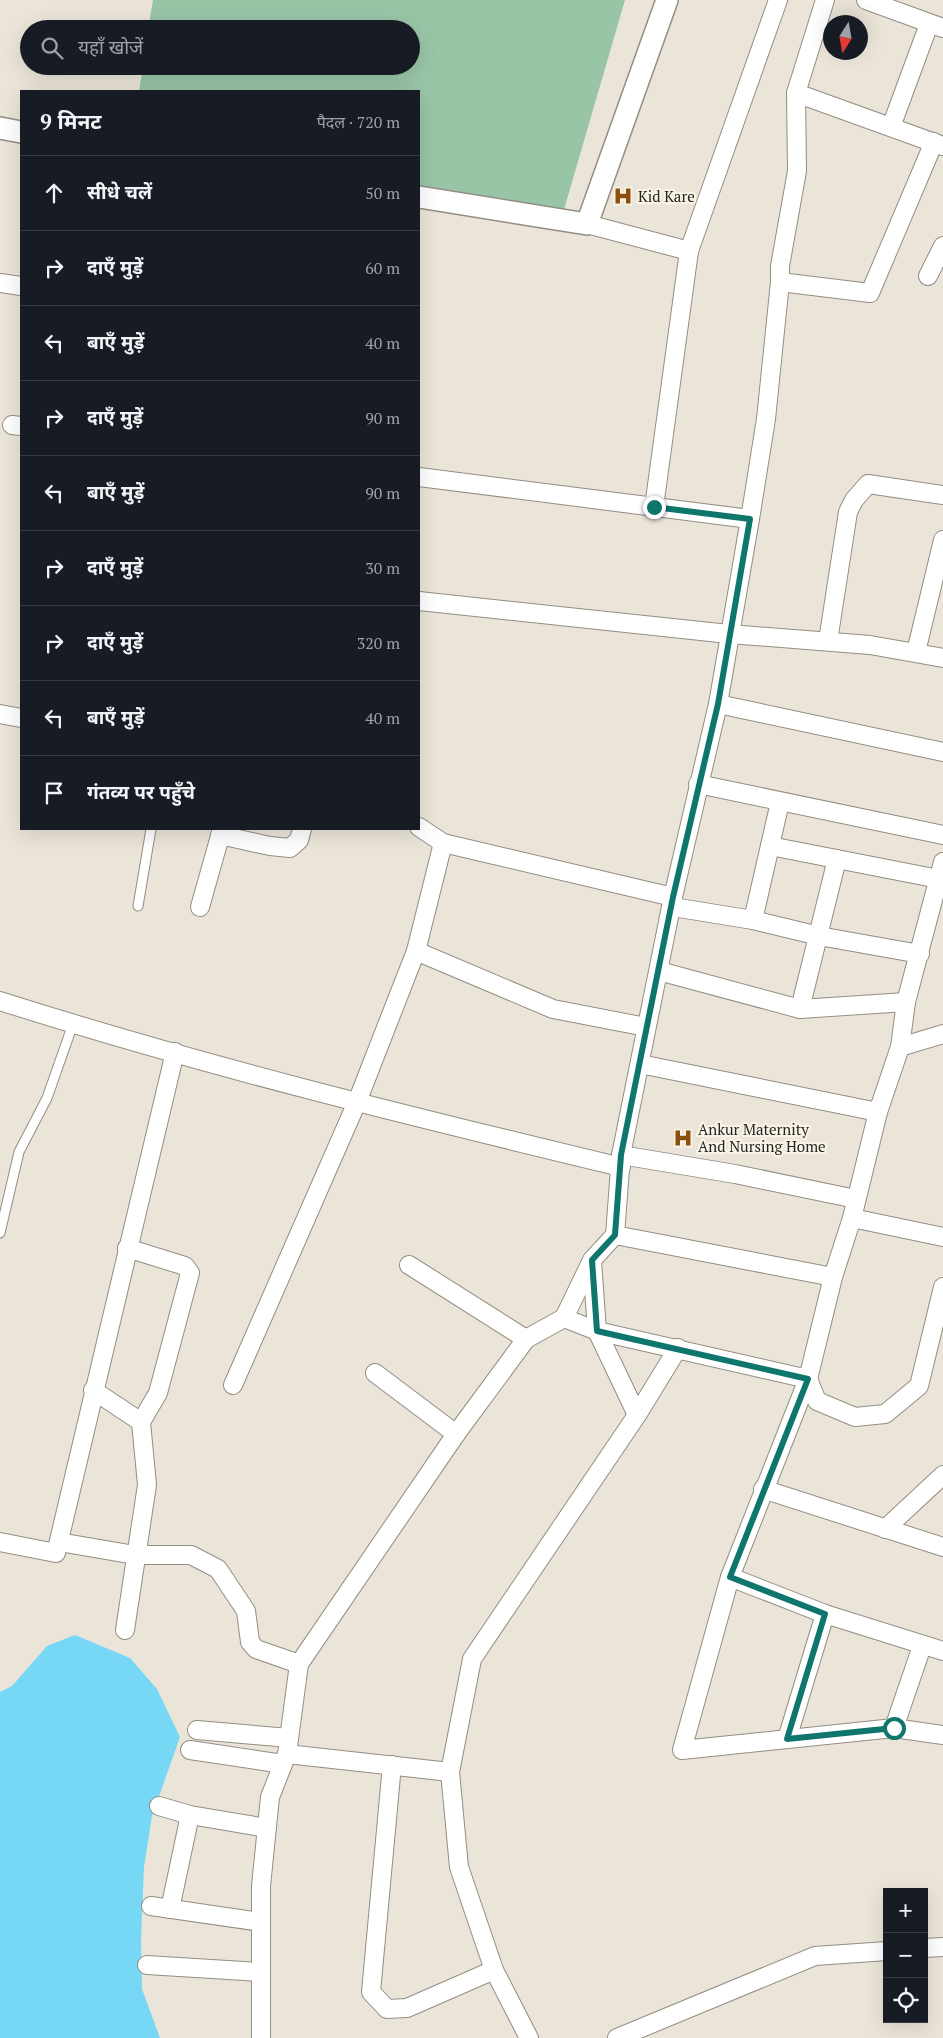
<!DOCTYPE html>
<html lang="hi">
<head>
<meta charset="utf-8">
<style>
	body { margin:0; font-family:"PT Serif","Noto Sans Devanagari",serif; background:#242831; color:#f1f3f6 }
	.controls { position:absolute; right:15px; bottom:15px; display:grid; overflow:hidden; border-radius:0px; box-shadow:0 5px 20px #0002 }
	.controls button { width:45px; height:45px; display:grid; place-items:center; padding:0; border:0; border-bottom:1px solid #363941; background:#171b24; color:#f1f3f6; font:25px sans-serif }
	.compass { position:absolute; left:823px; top:15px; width:45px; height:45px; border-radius:50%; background:#171b24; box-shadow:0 5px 20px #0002; rotate:191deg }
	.stop { position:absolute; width:15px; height:15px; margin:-11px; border:4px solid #0f766e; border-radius:50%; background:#fff }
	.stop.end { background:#0f766e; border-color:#fff; box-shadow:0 1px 5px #0008 }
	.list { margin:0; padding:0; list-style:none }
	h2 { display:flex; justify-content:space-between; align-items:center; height:65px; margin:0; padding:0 20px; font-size:21px }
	h2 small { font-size:16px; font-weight:400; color:#9ea1a6 }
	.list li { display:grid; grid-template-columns:32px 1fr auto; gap:15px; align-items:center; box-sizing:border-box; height:75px; padding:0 20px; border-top:1px solid #363941 }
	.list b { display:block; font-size:19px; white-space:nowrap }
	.list em { font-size:16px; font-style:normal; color:#9ea1a6 }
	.icon { flex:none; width:28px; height:28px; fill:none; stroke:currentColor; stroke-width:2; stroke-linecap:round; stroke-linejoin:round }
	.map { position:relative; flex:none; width:943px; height:2038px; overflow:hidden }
	.search { position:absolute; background:#171b24; box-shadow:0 5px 20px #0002; left:20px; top:20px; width:400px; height:55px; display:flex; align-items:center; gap:12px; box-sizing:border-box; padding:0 18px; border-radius:28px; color:#9ea1a6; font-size:19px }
	.panel { position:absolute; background:#171b24; box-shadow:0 5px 20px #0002; left:20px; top:90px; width:400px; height:740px; border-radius:0px }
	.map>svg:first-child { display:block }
</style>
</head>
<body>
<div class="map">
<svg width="943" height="2038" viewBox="0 0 943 2038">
	<rect width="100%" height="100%" fill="#ebe5d9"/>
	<!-- green -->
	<path fill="#99c5a7" d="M 153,0 L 625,0 L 563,213 L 419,187 L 419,91 L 139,91 L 143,66 L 411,66 L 411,29 L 148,29 Z"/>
	<!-- water -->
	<path fill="#76d8f5" d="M 75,1635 L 130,1658 L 157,1689 L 180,1737 L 152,1816 L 144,1867 L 141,1938 L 142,1989 L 160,2038 L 0,2038 L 0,1692 L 12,1686 L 47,1646 Z"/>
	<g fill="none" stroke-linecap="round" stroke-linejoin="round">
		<!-- service casing -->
		<g stroke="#938e82" stroke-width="11">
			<g id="service">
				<path d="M 138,906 L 151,829"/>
				<path d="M 0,1233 L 19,1152 L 47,1098 L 73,1024"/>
			</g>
		</g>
		<!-- minor casing -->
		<g stroke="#938e82" stroke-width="20">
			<g id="minor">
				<path d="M 866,0 L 943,28"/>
				<path d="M 796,93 L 943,146"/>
				<path d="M 891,127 L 929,24"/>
				<path d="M 587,224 L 689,251"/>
				<path d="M 928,276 L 943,246"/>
				<path d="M 780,282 L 870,293 L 934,142"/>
				<path d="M 0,283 L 21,286"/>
				<path d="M 12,425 L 21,426"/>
				<path d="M 419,477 L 750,519"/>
				<path d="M 654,507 L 689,251 L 778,0"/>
				<path d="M 419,601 L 729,634 L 870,645 L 943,658"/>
				<path d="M 828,641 L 848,512 L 854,500 L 868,484 L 943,495"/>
				<path d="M 916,652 L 943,540"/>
				<path d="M 718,704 L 943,752"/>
				<path d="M 0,714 L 21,718"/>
				<path d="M 698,784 L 943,835"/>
				<path d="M 419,827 L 443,843 L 673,897"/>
				<path d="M 220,835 L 270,846 L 290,848 L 299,840 L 302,829"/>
				<path d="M 770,846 L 939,879"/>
				<path d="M 943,862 L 906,1002 L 900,1047 L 878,1112 L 852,1218 L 833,1277 L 808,1379 L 730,1577 L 682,1750 L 894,1728 L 943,1735"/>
				<path d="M 200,907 L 222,829"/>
				<path d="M 673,907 L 753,920 L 819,936 L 920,954"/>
				<path d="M 753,920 L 780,802"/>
				<path d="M 416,951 L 553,1009 L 646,1027"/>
				<path d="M 659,971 L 800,1009 L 906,1002"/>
				<path d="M 0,1001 C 204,1066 413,1117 621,1167"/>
				<path d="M 800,1009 L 837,859"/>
				<path d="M 900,1047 L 943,1034"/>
				<path d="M 640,1064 L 878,1112"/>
				<path d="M 621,1155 L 735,1174 L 856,1199"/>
				<path d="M 852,1218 L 943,1237"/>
				<path d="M 615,1235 L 833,1277"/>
				<path d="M 127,1248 L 185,1266 L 190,1273 L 158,1393 L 141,1422"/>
				<path d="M 592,1261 L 597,1331 L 637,1415"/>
				<path d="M 409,1265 L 526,1339"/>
				<path d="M 564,1318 L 597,1331 L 808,1379 L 817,1401 L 855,1417 L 885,1414 L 919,1386 L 943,1287"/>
				<path d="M 375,1373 L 456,1434"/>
				<path d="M 233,1385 L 357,1102 L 416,951 L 443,843"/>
				<path d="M 93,1390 L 141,1422 L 147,1485 L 125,1630"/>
				<path d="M 763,1489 L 943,1547"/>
				<path d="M 885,1529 L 943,1475"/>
				<path d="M 0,1542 L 56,1553 L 175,1052"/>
				<path d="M 59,1542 L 135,1555 L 191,1555 L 218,1569 L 246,1611 L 250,1642 L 256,1649 L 299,1664"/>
				<path d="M 730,1577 L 825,1614 L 943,1651"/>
				<path d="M 894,1728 L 922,1646"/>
				<path d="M 197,1730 L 289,1738"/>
				<path d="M 787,1739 L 825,1614"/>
				<path d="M 190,1750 L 283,1764"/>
				<path d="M 287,1754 L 450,1772"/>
				<path d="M 392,1765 L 371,1992 L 387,2009 L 407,2008 L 494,1970"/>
				<path d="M 159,1806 L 190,1815 L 267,1828"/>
				<path d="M 151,1906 L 261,1922"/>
				<path d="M 170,1909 L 190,1815"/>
				<path d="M 924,1948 L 943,1947"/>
				<path d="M 147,1965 L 260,1972"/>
				<path d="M 261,2038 L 261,1886 L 270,1797 L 287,1754 L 299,1664 L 456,1434 L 526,1339 L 564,1318 L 592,1260 L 615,1235 L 621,1155 L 673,897 L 718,704 L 750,519 L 766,419 L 780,282 L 780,266 L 797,171 L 796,93 L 825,0"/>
				<path d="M 529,2038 L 494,1970 L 459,1867 L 450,1772 L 472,1659 L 637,1415 L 678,1348"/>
				<path d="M 617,2038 L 815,1956 L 887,1951"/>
			</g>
		</g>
		<!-- tertiary casing -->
		<g stroke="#938e82" stroke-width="24">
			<g id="tertiary">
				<path d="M 0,128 L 21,132"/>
				<path d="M 419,197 L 587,224 L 667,0"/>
			</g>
		</g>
		<!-- service -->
		<use href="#service" stroke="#fff" stroke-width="9"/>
		<!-- minor -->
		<use href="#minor" stroke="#fff" stroke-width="18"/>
		<!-- tertiary -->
		<use href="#tertiary" stroke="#fff" stroke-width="21"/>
	</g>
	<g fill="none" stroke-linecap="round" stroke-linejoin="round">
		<!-- route -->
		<path stroke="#0f766e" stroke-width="6" d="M 654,507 L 750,519 L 718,704 L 673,897 L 621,1155 L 615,1235 L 592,1260 L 597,1331 L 808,1379 L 730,1577 L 825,1614 L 787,1739 L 894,1728"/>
	</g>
	<!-- icons -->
	<defs>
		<g id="hospital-bare" transform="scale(1.5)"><path d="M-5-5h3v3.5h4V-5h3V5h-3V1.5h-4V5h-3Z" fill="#8b4f0f" stroke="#f8f3e6" stroke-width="2.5" paint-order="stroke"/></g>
	</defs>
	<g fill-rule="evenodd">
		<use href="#hospital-bare" x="623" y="196"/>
		<use href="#hospital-bare" x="683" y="1138"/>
	</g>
	<g text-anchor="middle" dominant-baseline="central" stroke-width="4.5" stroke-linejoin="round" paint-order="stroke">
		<!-- poi labels -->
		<g font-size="15" fill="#262420" stroke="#f8f3e6" text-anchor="start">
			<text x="638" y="196">Kid Kare</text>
			<text x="698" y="1129">Ankur Maternity<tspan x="698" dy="17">And Nursing Home</tspan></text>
		</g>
	</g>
</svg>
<div class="controls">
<button>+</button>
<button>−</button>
<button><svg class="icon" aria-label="locate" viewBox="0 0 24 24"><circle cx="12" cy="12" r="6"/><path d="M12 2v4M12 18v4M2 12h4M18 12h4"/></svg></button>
</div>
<svg class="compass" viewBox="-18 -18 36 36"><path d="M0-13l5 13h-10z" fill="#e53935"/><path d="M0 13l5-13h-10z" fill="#9ea1a6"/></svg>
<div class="stop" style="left:894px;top:1728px"></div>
<div class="stop end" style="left:654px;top:507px"></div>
<div class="search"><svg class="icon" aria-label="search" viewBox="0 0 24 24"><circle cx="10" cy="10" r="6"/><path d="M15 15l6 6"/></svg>यहाँ खोजें</div>
<section class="panel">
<h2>9 मिनट<small>पैदल · 720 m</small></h2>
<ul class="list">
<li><svg class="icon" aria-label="ahead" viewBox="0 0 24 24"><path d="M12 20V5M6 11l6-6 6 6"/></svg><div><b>सीधे चलें</b></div><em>50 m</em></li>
<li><svg class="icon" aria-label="right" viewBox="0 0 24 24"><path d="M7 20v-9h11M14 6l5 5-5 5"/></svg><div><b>दाएँ मुड़ें</b></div><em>60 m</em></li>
<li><svg class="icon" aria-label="left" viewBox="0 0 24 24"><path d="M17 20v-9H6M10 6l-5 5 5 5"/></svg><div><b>बाएँ मुड़ें</b></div><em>40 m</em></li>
<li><svg class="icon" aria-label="right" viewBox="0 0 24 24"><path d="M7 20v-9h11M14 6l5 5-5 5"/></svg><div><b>दाएँ मुड़ें</b></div><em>90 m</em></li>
<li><svg class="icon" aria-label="left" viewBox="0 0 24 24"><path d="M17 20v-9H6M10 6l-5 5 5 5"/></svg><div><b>बाएँ मुड़ें</b></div><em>90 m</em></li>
<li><svg class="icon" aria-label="right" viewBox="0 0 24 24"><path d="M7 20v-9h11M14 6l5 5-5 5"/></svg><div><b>दाएँ मुड़ें</b></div><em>30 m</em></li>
<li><svg class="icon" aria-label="right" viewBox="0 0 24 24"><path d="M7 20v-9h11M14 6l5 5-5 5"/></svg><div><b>दाएँ मुड़ें</b></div><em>320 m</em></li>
<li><svg class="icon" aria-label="left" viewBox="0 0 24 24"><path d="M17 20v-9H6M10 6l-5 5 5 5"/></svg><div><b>बाएँ मुड़ें</b></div><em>40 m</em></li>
<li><svg class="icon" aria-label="arrive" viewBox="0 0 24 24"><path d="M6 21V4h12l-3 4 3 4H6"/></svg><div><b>गंतव्य पर पहुँचे</b></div></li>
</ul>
</section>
</div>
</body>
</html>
